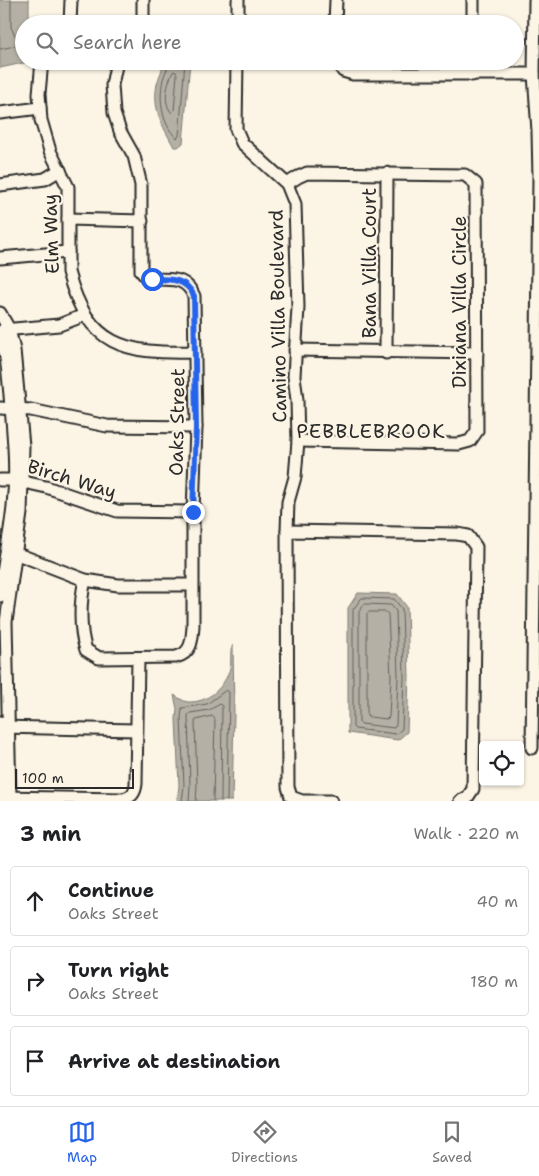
<!DOCTYPE html>
<html lang="en">
<head>
<meta charset="utf-8">
<style>
	body { margin:0; font-family:"Shantell Sans",sans-serif; background:#f6f6f6; color:#202124 }
	.controls { position:absolute; right:15px; bottom:15px; display:grid; overflow:hidden; border-radius:5px; box-shadow:0 1px 4px #0004 }
	.controls button { width:45px; height:45px; display:grid; place-items:center; padding:0; border:0; border-bottom:1px solid #e0e0e0; background:#fff; color:#202124; font:25px sans-serif }
	.scale { position:absolute; left:15px; bottom:12px; width:119px; box-sizing:border-box; padding-left:5px; border:2px solid #2b2b2b; border-top:0; font-size:14px; line-height:18px; white-space:nowrap; color:#2b2b2b; -webkit-text-stroke:4px #fcf5e5; paint-order:stroke }
	.stop { position:absolute; width:15px; height:15px; margin:-11px; border:4px solid #2563eb; border-radius:50%; background:#fff }
	.stop.end { background:#2563eb; border-color:#fff; box-shadow:0 1px 5px #0008 }
	.list { margin:0; padding:0; list-style:none }
	h2 { display:flex; justify-content:space-between; align-items:center; height:65px; margin:0; padding:0 20px; font-size:21px }
	h2 small { font-size:16px; font-weight:400; color:#757577 }
	.list li { display:grid; grid-template-columns:32px 1fr auto; gap:15px; align-items:center; box-sizing:border-box; height:70px; margin:0 10px 10px; padding:0 10px; border:1px solid #e0e0e0; border-radius:5px }
	.list b { display:block; font-size:19px; white-space:nowrap }
	.list p { margin:0; font-size:16px; white-space:nowrap; color:#757577 }
	.list em { font-size:16px; font-style:normal; color:#757577 }
	.icon { flex:none; width:28px; height:28px; fill:none; stroke:currentColor; stroke-width:2; stroke-linecap:round; stroke-linejoin:round }
	.map { position:relative; flex:none; width:539px; height:801px; overflow:hidden }
	.search { position:absolute; background:#fff; box-shadow:0 1px 4px #0004; left:15px; right:15px; top:15px; height:55px; display:flex; align-items:center; gap:12px; box-sizing:border-box; padding:0 18px; border-radius:28px; color:#757577; font-size:19px }
	.sheet { height:305px; background:#fff }
	nav { display:flex; justify-content:space-around; align-items:center; box-sizing:border-box; height:70px; border-top:1px solid #e0e0e0; background:#fff; font-size:14px; color:#757577 }
	nav a { display:grid; justify-items:center; gap:2px }
	nav .on { color:#2563eb }
	.map>svg:first-child { display:block }
</style>
</head>
<body>
<div class="map">
<svg width="539" height="801" viewBox="0 0 539 801">
	<rect width="100%" height="100%" fill="#fcf5e5"/>
	<filter id="ink" filterUnits="userSpaceOnUse"><feTurbulence type="fractalNoise" baseFrequency=".02" numOctaves="2"/><feDisplacementMap in="SourceGraphic" scale="10" xChannelSelector="R" yChannelSelector="G"/><feConvolveMatrix kernelMatrix="1 2 1 2 8 2 1 2 1" color-interpolation-filters="sRGB"/></filter>
	<g filter="url(#ink)">
		<!-- water -->
		<g fill="#b4b0a5" stroke="#7d7b74">
			<path d="M 0,0 L 29,0 L 29,24 L 24,24 L 24,61 L 28,62 L 0,68 Z"/>
			<path d="M 164,61 L 190,61 L 183,143 L 178,147 L 174,147 C 162,125 152,109 157,84 C 159,76 163,69 164,61 Z"/>
			<path d="M 358,593 L 397,594 L 407,607 L 409,677 L 407,732 L 398,740 L 348,733 L 348,608 Z"/>
			<path d="M 233,645 L 234,714 L 232,801 L 177,801 L 179,786 L 176,719 L 177,709 L 174,695 C 178,697 182,701 188,702 C 208,703 225,687 230,668 C 232,660 229,651 233,645 Z"/>
		</g>
		<g fill="none" stroke-linecap="round" stroke-linejoin="round">
			<!-- shore -->
			<g stroke="#62605c" stroke-width="1">
				<path d="M 0,49 L 20,45 L 22,43 L 14,34 L 11,27 L 11,0"/>
				<path d="M 169,61 C 169,67 166,70 164,76 C 158,95 161,125 177,138 L 179,136 L 185,61"/>
				<path d="M 176,72 L 177,74 L 174,111 L 172,113 C 162,103 167,83 173,72 Z"/>
				<path d="M 362,598 L 394,599 L 402,609 L 404,677 L 402,729 L 396,734 L 355,729 L 353,727 L 353,610 Z"/>
				<path d="M 365,604 L 391,605 L 396,611 L 398,677 L 396,725 L 394,728 L 362,724 L 359,722 L 359,612 Z"/>
				<path d="M 369,612 L 386,612 L 388,614 L 391,677 L 389,717 L 387,719 L 369,717 L 367,715 L 367,614 Z"/>
				<path d="M 182,801 L 184,786 L 181,719 L 182,708 L 207,704 L 226,690 L 229,692 L 227,801"/>
				<path d="M 189,801 L 190,786 L 188,715 L 190,713 L 209,710 L 220,704 L 222,706 L 221,801"/>
				<path d="M 196,801 L 197,786 L 195,722 L 196,720 L 212,716 L 215,719 L 213,801"/>
			</g>
			<!-- minor casing -->
			<g stroke="#2b2b2b" stroke-width="15">
				<g id="minor">
					<path d="M 70,24 L 71,0"/>
					<path d="M 140,24 L 143,19 L 143,0"/>
					<path d="M 238,24 L 238,0"/>
					<path d="M 335,24 L 336,0"/>
					<path d="M 473,24 L 473,0"/>
					<path d="M 42,61 L 39,94 L 41,120 L 50,151 L 68,187 L 68,272 C 88,347 125,354 195,352"/>
					<path d="M 237,61 L 236,129 L 242,143 L 287,184 L 295,204 L 298,307 L 294,376 L 297,400 L 298,441 L 295,477 L 288,502 L 287,531"/>
					<path d="M 337,61 L 343,71 L 353,74 L 534,74"/>
					<path d="M 472,75 L 472,61"/>
					<path d="M 0,113 L 40,108"/>
					<path d="M 287,184 L 298,177 L 307,173 L 465,175 L 476,184 L 477,431 L 470,441 L 459,444 L 298,441"/>
					<path d="M 0,185 L 45,179 L 60,170"/>
					<path d="M 68,219 L 142,221"/>
					<path d="M 0,258 L 68,252"/>
					<path d="M 0,313 L 9,329 L 14,350 L 23,446 L 21,513 L 6,622 L 10,797"/>
					<path d="M 3,330 L 59,325 L 85,315"/>
					<path d="M 0,335 C 7,353 8,375 10,395 C 13,432 17,468 13,506 C 10,536 3,566 0,596"/>
					<path d="M 295,350 L 477,353"/>
					<path d="M 386,353 L 387,173"/>
					<path d="M 0,408 L 31,410 L 107,426 L 196,427"/>
					<path d="M 0,480 L 15,480 L 46,487 L 117,511 L 193,512"/>
					<path d="M 9,553 L 20,555 L 85,580 L 118,585 L 192,585"/>
					<path d="M 85,580 C 80,601 79,629 86,650 L 99,658 L 176,657 C 192,653 192,640 193,626 L 193,512 L 196,427 L 194,296 C 184,273 167,282 147,278 L 141,271 L 141,185 L 134,156 L 120,131 L 114,113 L 112,85 L 117,61"/>
					<path d="M 0,722 L 1,797"/>
					<path d="M 0,727 L 136,730"/>
					<path d="M 532,748 L 539,178 L 538,131 L 534,74 L 535,0"/>
					<path d="M 0,797 L 123,799 C 132,797 135,793 136,784 L 138,658"/>
					<path d="M 331,801 L 302,801 L 291,797 L 288,787 L 287,531 L 457,534 L 468,536 L 476,547 L 473,789 L 467,798 L 460,801"/>
				</g>
			</g>
			<!-- minor -->
			<use href="#minor" stroke="#fcf5e5" stroke-width="11"/>
		</g>
	</g>
	<g fill="none" stroke-linecap="round" stroke-linejoin="round" filter="url(#ink)">
		<!-- route -->
		<path stroke="#2563eb" stroke-width="6" d="M 152,279 C 170,279 186,278 194,296 L 196,427 L 193,512"/>
	</g>
	<g text-anchor="middle" dominant-baseline="central" stroke-width="4.5" stroke-linejoin="round" paint-order="stroke">
		<!-- street labels -->
		<g font-size="19" fill="#2b2b2b" stroke="#fcf5e5">
			<text transform="translate(51 234) rotate(-92)">Elm Way</text>
			<text transform="translate(369 263) rotate(-90)">Bana Villa Court</text>
			<text transform="translate(459 302) rotate(-90)">Dixiana Villa Circle</text>
			<text transform="translate(278 316) rotate(-91)">Camino Villa Boulevard</text>
			<text transform="translate(177 422) rotate(-89)">Oaks Street</text>
			<text transform="translate(72 479) rotate(17)">Birch Way</text>
		</g>
		<!-- neighbourhood labels -->
		<g font-size="20" letter-spacing="1" fill="#2b2b2b" stroke="#fcf5e5">
			<text x="371" y="431">PEBBLEBROOK</text>
		</g>
	</g>
</svg>
<div class="controls">
<button><svg class="icon" aria-label="locate" viewBox="0 0 24 24"><circle cx="12" cy="12" r="6"/><path d="M12 2v4M12 18v4M2 12h4M18 12h4"/></svg></button>
</div>
<div class="scale">100 m</div>
<div class="stop" style="left:152px;top:279px"></div>
<div class="stop end" style="left:193px;top:512px"></div>
<div class="search"><svg class="icon" aria-label="search" viewBox="0 0 24 24"><circle cx="10" cy="10" r="6"/><path d="M15 15l6 6"/></svg>Search here</div>
</div>
<section class="sheet">
<h2>3 min<small>Walk · 220 m</small></h2>
<ul class="list">
<li><svg class="icon" aria-label="ahead" viewBox="0 0 24 24"><path d="M12 20V5M6 11l6-6 6 6"/></svg><div><b>Continue</b><p>Oaks Street</p></div><em>40 m</em></li>
<li><svg class="icon" aria-label="right" viewBox="0 0 24 24"><path d="M7 20v-9h11M14 6l5 5-5 5"/></svg><div><b>Turn right</b><p>Oaks Street</p></div><em>180 m</em></li>
<li><svg class="icon" aria-label="arrive" viewBox="0 0 24 24"><path d="M6 21V4h12l-3 4 3 4H6"/></svg><div><b>Arrive at destination</b></div></li>
</ul>
</section>
<nav>
<a class="on"><svg class="icon" aria-label="map" viewBox="0 0 24 24"><path d="M3 6l6-2 6 2 6-2v14l-6 2-6-2-6 2zM9 4v14M15 6v14"/></svg>Map</a>
<a><svg class="icon" aria-label="directions" viewBox="0 0 24 24"><path d="M12 3l9 9-9 9-9-9zM9 14v-3h6M13 9l2 2-2 2"/></svg>Directions</a>
<a><svg class="icon" aria-label="saved" viewBox="0 0 24 24"><path d="M7 4h10v16l-5-4-5 4z"/></svg>Saved</a>
</nav>
</body>
</html>
